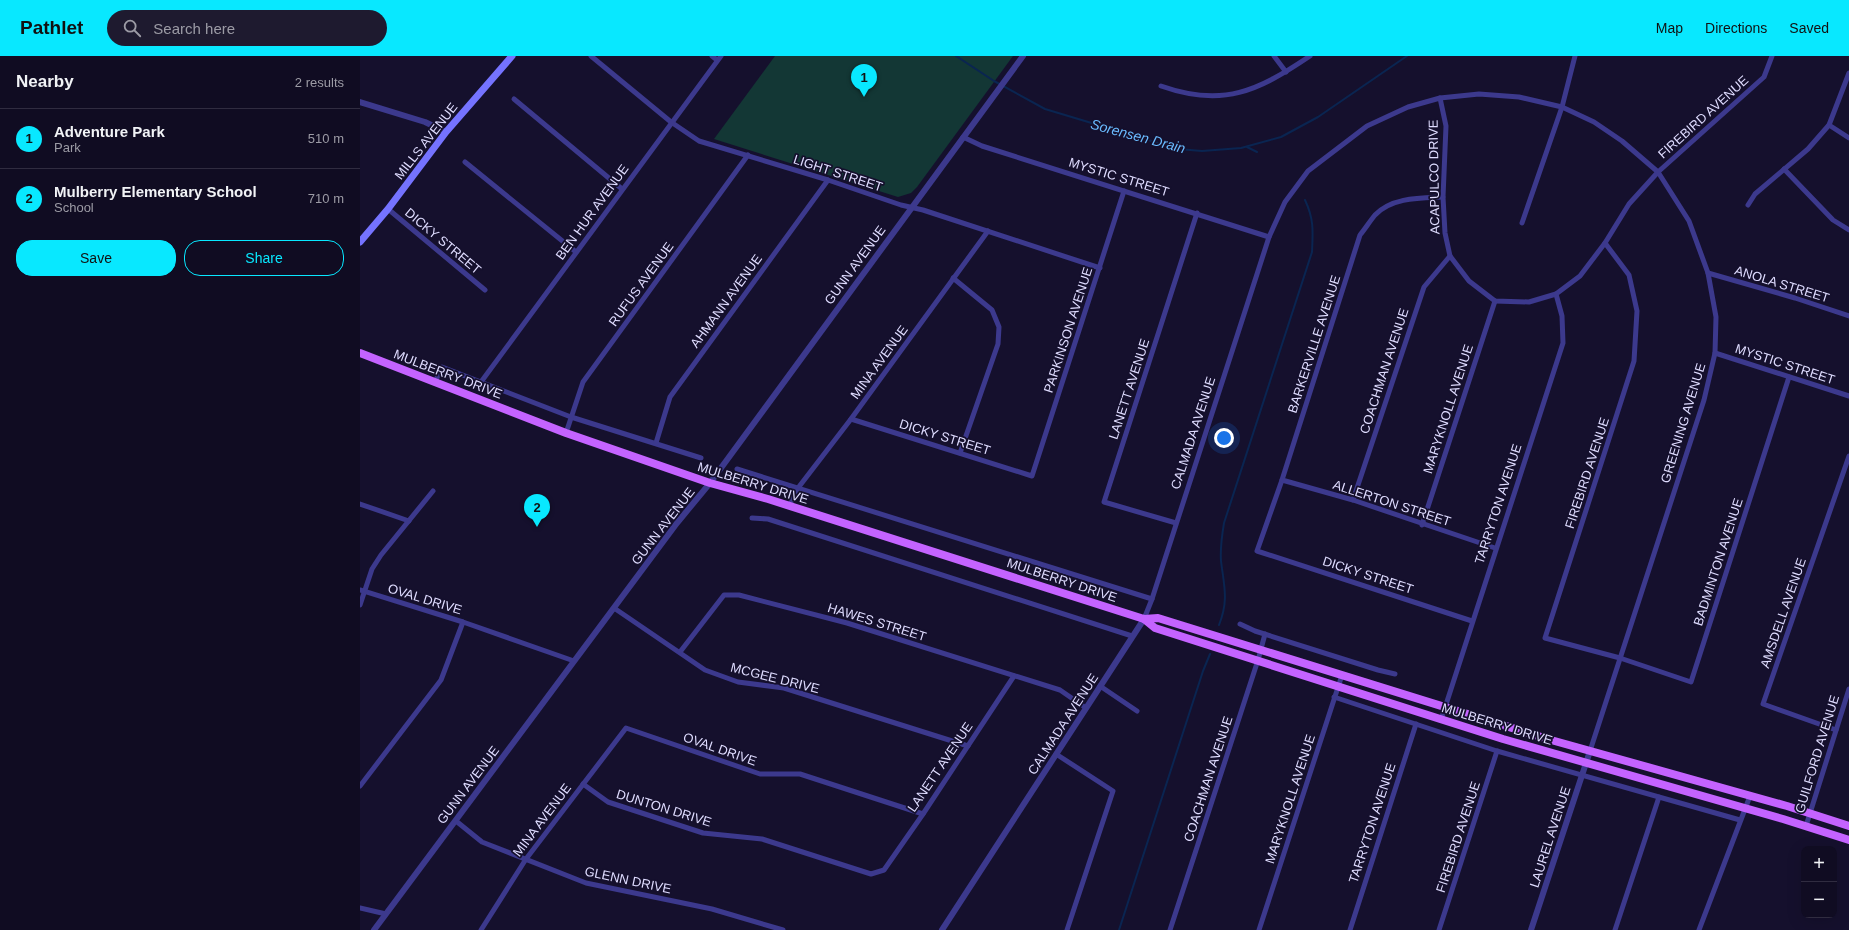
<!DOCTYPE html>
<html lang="en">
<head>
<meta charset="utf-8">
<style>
	body { margin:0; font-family:Arial,sans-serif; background:#1e1a2f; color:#f1f3f6 }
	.controls { position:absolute; right:12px; bottom:12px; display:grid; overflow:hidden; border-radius:8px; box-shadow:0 4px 16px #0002 }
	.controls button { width:36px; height:36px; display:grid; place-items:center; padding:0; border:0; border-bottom:1px solid #302c40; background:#100c22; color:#f1f3f6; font:20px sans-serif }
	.you { position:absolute; left:864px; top:382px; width:14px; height:14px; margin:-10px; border:3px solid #fff; border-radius:50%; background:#1a73e8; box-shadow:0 0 0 6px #1a73e833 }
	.badge { display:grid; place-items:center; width:26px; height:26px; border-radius:50%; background:#08e8ff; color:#111; font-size:13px; font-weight:700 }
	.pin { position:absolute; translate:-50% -33px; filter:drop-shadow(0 1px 2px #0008) }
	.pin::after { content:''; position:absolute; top:21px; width:14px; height:12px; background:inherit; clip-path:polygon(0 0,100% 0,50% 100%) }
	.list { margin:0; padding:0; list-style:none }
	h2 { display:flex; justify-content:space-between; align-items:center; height:52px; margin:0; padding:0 16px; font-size:17px }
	h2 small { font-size:13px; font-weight:400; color:#9c9ba5 }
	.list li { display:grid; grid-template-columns:26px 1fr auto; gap:12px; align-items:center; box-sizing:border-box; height:60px; padding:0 16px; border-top:1px solid #302c40 }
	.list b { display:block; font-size:15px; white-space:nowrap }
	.list p { margin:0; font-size:13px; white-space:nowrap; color:#9c9ba5 }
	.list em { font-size:13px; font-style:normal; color:#9c9ba5 }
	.actions { display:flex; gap:8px; padding:12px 16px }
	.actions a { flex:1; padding:9px 0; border:1px solid #08e8ff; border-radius:16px; text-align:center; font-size:14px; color:#08e8ff }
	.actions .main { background:#08e8ff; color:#111 }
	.icon { flex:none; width:22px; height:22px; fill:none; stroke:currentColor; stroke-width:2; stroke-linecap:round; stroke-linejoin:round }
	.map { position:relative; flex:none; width:1489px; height:874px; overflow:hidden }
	header { display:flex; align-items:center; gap:24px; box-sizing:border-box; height:56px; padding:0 20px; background:#08e8ff; color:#111 }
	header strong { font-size:19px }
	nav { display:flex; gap:22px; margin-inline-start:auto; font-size:14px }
	.search { width:280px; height:36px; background:#1e1a2f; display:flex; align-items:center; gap:10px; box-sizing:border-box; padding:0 14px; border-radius:22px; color:#9c9ba5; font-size:15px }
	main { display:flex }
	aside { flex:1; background:#100c22 }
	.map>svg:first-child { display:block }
</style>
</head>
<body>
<header>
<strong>Pathlet</strong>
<div class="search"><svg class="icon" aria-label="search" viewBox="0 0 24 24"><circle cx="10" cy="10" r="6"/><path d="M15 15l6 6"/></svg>Search here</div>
<nav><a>Map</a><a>Directions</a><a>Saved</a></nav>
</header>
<main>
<aside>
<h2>Nearby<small>2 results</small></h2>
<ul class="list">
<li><span class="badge">1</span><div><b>Adventure Park</b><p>Park</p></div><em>510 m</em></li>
<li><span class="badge">2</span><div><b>Mulberry Elementary School</b><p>School</p></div><em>710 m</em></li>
</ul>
<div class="actions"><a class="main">Save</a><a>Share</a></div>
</aside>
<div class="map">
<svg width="1489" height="874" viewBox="0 0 1489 874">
	<rect width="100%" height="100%" fill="#15102d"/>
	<!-- green -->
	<path fill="#133735" d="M 415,0 L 653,0 L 557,131 L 551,137 L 538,141 L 354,83 Z"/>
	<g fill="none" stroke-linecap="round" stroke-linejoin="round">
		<!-- stream -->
		<g stroke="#0a2551" stroke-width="2">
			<path d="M 596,0 L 634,25 L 685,53 L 818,93 L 842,95 L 881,92 L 921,81 L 958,61 L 1047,0"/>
			<path d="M 887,91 L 897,96"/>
			<path d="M 859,569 C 869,544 864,530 861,505 C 860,492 862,479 864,467 L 952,196 C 953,175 954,163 945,144"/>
			<path d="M 759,874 L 843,615 L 850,598"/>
		</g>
		<!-- minor -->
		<g stroke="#3c398d" stroke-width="5">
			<path d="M 231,0 L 311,66 L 339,85 L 468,124 L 541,149 L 563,154 L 740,212"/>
			<path d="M 352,0 L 357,4"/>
			<path d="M 914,0 L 926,16"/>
			<path d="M 801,30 C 863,52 898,35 950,0"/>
			<path d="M 1080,42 L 1086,70 L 1083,141 L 1085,177 L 1090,200 L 1109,225 L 1135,245 L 1169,246 L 1196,238 L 1220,220 L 1245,187 L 1269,148 L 1298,116 L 1404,21 L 1412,0"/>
			<path d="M 154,43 L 262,133"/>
			<path d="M 1469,69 L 1489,82"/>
			<path d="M 603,81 L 622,90 L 909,181"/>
			<path d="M 105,106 L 216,196"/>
			<path d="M 1424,113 L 1473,164 L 1489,174"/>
			<path d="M 1083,141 C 1061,142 1032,141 1015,159 C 1010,165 1005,173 1000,179 L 922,424 L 897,495 L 1112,565"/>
			<path d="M 1388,149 L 1395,138 L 1448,93 L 1469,69 L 1489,17"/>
			<path d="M 28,153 L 125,234"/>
			<path d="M 1162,167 L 1202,51 L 1215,0"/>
			<path d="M 1245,187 L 1269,219 L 1277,255 L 1274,305 L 1185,582 L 1260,602 L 1331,626 L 1429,321"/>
			<path d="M 1348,217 L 1435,242 L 1489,260"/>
			<path d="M 593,222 L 632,254 L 639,271 L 638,288 L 600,397"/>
			<path d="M 1355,297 L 1489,340"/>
			<path d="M 75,326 L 82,311 L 211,361 L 341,402"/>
			<path d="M 121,326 L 361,0"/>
			<path d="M 491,363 L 672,420 L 764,135"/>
			<path d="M 206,377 L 223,326 L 388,99"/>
			<path d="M 296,387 L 310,341 L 468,124"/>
			<path d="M 377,413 L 792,543"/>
			<path d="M 922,424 L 993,444 L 1135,492"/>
			<path d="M 993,444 L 1064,231 L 1090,200"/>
			<path d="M 0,448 L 49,465"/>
			<path d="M 429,450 L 438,432 L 491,363 L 628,175"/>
			<path d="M 392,462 L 408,463 L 772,580"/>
			<path d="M 816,467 L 744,446 L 837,157"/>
			<path d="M 1062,469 L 1135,245"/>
			<path d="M 0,534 L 103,566 L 214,605"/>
			<path d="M 0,549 L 12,513 L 21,499 L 73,435"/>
			<path d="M 254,552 L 345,614 L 378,626 L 424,632 L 608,690"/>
			<path d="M 784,563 L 792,543 L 909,181 L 925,146 L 948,115 L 1007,70 L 1048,51 L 1080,42 L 1119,38 L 1159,41 L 1202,51 L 1234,66 L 1262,85 L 1298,116 L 1329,165 L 1348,217 L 1356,261 L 1355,297 L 1344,344 L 1230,695"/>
			<path d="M 880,568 L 895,575 L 1018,614 L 1035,618"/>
			<path d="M 320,596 L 364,539 L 379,539 L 487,567 L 700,634 L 726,652"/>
			<path d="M 740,630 L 777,655"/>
			<path d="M 974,641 L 1137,695 L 1380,764"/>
			<path d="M 1081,664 L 1203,287 L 1202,260 L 1196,238"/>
			<path d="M 1476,674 L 1403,648 L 1489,400"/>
			<path d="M 696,698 L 753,735 L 707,874"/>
			<path d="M 223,728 L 248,746 L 343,777 L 402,783 L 511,818 L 524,814 L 563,758 L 654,620"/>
			<path d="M 0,730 L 81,624 L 103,566"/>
			<path d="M 96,765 L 122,786 L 226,827 L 352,853 L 423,874"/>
			<path d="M 1446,770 L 1489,633"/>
			<path d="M 0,852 L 26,858"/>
			<path d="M 121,874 L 166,803 L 266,672 L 400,718 L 440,718 L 563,758"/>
			<path d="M 810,874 L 898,604 L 905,578"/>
			<path d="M 899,874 L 982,619"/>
			<path d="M 990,874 L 1056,668"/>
			<path d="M 1079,874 L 1137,695"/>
			<path d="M 1255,874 L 1299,741"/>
			<path d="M 1339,874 L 1390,740"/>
		</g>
		<!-- tertiary -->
		<g stroke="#3c398d" stroke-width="6">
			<path d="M 0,46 L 65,66 L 86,76"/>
			<path d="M 14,874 L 317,467 L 350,427 L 663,0"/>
			<path d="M 582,874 L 784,563"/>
			<path d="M 1171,874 L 1230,695"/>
		</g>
		<!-- secondary -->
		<path stroke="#7573ff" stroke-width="7" d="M 0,186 L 28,153 L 86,76 L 152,0"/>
		<!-- primary -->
		<g stroke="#c463ff" stroke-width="8">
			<path d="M 0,297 L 206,377 L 350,427 L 408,443 L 784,563 L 798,562 L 1191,684 L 1427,750 L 1489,770"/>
			<path d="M 784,563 L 795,572 L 1143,683 L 1423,763 L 1489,784"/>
		</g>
	</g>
	<g text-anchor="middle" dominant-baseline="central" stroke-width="3.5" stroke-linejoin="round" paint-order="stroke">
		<!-- street labels -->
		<g font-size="13" fill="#dfdcff" stroke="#15102d">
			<text transform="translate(1343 61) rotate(-42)">FIREBIRD AVENUE</text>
			<text transform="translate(66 85) rotate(-52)">MILLS AVENUE</text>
			<text transform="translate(478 117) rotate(18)">LIGHT STREET</text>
			<text transform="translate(759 121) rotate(17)">MYSTIC STREET</text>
			<text transform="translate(1074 121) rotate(-91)">ACAPULCO DRIVE</text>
			<text transform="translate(232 156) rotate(-54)">BEN HUR AVENUE</text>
			<text transform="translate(83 185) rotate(40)">DICKY STREET</text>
			<text transform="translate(495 209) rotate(-54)">GUNN AVENUE</text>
			<text transform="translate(281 228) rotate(-54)">RUFUS AVENUE</text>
			<text transform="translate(1422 228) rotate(17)">ANOLA STREET</text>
			<text transform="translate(366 245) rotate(-54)">AHMANN AVENUE</text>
			<text transform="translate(708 274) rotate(-72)">PARKINSON AVENUE</text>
			<text transform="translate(954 288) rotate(-72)">BARKERVILLE AVENUE</text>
			<text transform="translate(519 306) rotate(-54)">MINA AVENUE</text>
			<text transform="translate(1425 308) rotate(18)">MYSTIC STREET</text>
			<text transform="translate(1024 315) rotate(-72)">COACHMAN AVENUE</text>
			<text transform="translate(88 318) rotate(21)">MULBERRY DRIVE</text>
			<text transform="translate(769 333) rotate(-72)">LANETT AVENUE</text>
			<text transform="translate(1088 353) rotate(-72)">MARYKNOLL AVENUE</text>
			<text transform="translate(1323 367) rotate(-73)">GREENING AVENUE</text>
			<text transform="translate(833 377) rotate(-72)">CALMADA AVENUE</text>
			<text transform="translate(585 381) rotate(17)">DICKY STREET</text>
			<text transform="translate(1227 417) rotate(-72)">FIREBIRD AVENUE</text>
			<text transform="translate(393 427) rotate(17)">MULBERRY DRIVE</text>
			<text transform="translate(1032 447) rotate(18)">ALLERTON STREET</text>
			<text transform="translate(1138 448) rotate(-72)">TARRYTON AVENUE</text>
			<text transform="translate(303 470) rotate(-52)">GUNN AVENUE</text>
			<text transform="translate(1358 506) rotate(-72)">BADMINTON AVENUE</text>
			<text transform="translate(1008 519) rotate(18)">DICKY STREET</text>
			<text transform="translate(702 524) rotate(18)">MULBERRY DRIVE</text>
			<text transform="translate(65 543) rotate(17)">OVAL DRIVE</text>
			<text transform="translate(1423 557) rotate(-71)">AMSDELL AVENUE</text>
			<text transform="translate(517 566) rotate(17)">HAWES STREET</text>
			<text transform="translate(415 622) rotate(14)">MCGEE DRIVE</text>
			<text transform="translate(703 668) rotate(-57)">CALMADA AVENUE</text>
			<text transform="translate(1137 668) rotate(17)">MULBERRY DRIVE</text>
			<text transform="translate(360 693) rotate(19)">OVAL DRIVE</text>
			<text transform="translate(1457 698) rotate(-73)">GUILFORD AVENUE</text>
			<text transform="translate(580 711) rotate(-56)">LANETT AVENUE</text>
			<text transform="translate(848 723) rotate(-72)">COACHMAN AVENUE</text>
			<text transform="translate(108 729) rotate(-53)">GUNN AVENUE</text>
			<text transform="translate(930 743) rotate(-72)">MARYKNOLL AVENUE</text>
			<text transform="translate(304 752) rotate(17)">DUNTON DRIVE</text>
			<text transform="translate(182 764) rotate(-53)">MINA AVENUE</text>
			<text transform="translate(1012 767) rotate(-72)">TARRYTON AVENUE</text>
			<text transform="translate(1098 781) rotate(-72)">FIREBIRD AVENUE</text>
			<text transform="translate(1190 781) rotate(-72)">LAUREL AVENUE</text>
			<text transform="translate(268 824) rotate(12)">GLENN DRIVE</text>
		</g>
		<!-- water labels -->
		<g font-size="14" font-style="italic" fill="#6abbff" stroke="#15102d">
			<text transform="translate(778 80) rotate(15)">Sorensen Drain</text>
		</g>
	</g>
</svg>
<div class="controls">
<button>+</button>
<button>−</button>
</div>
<div class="you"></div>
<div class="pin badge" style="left:504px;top:41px">1</div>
<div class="pin badge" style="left:177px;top:471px">2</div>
</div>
</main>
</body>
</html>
